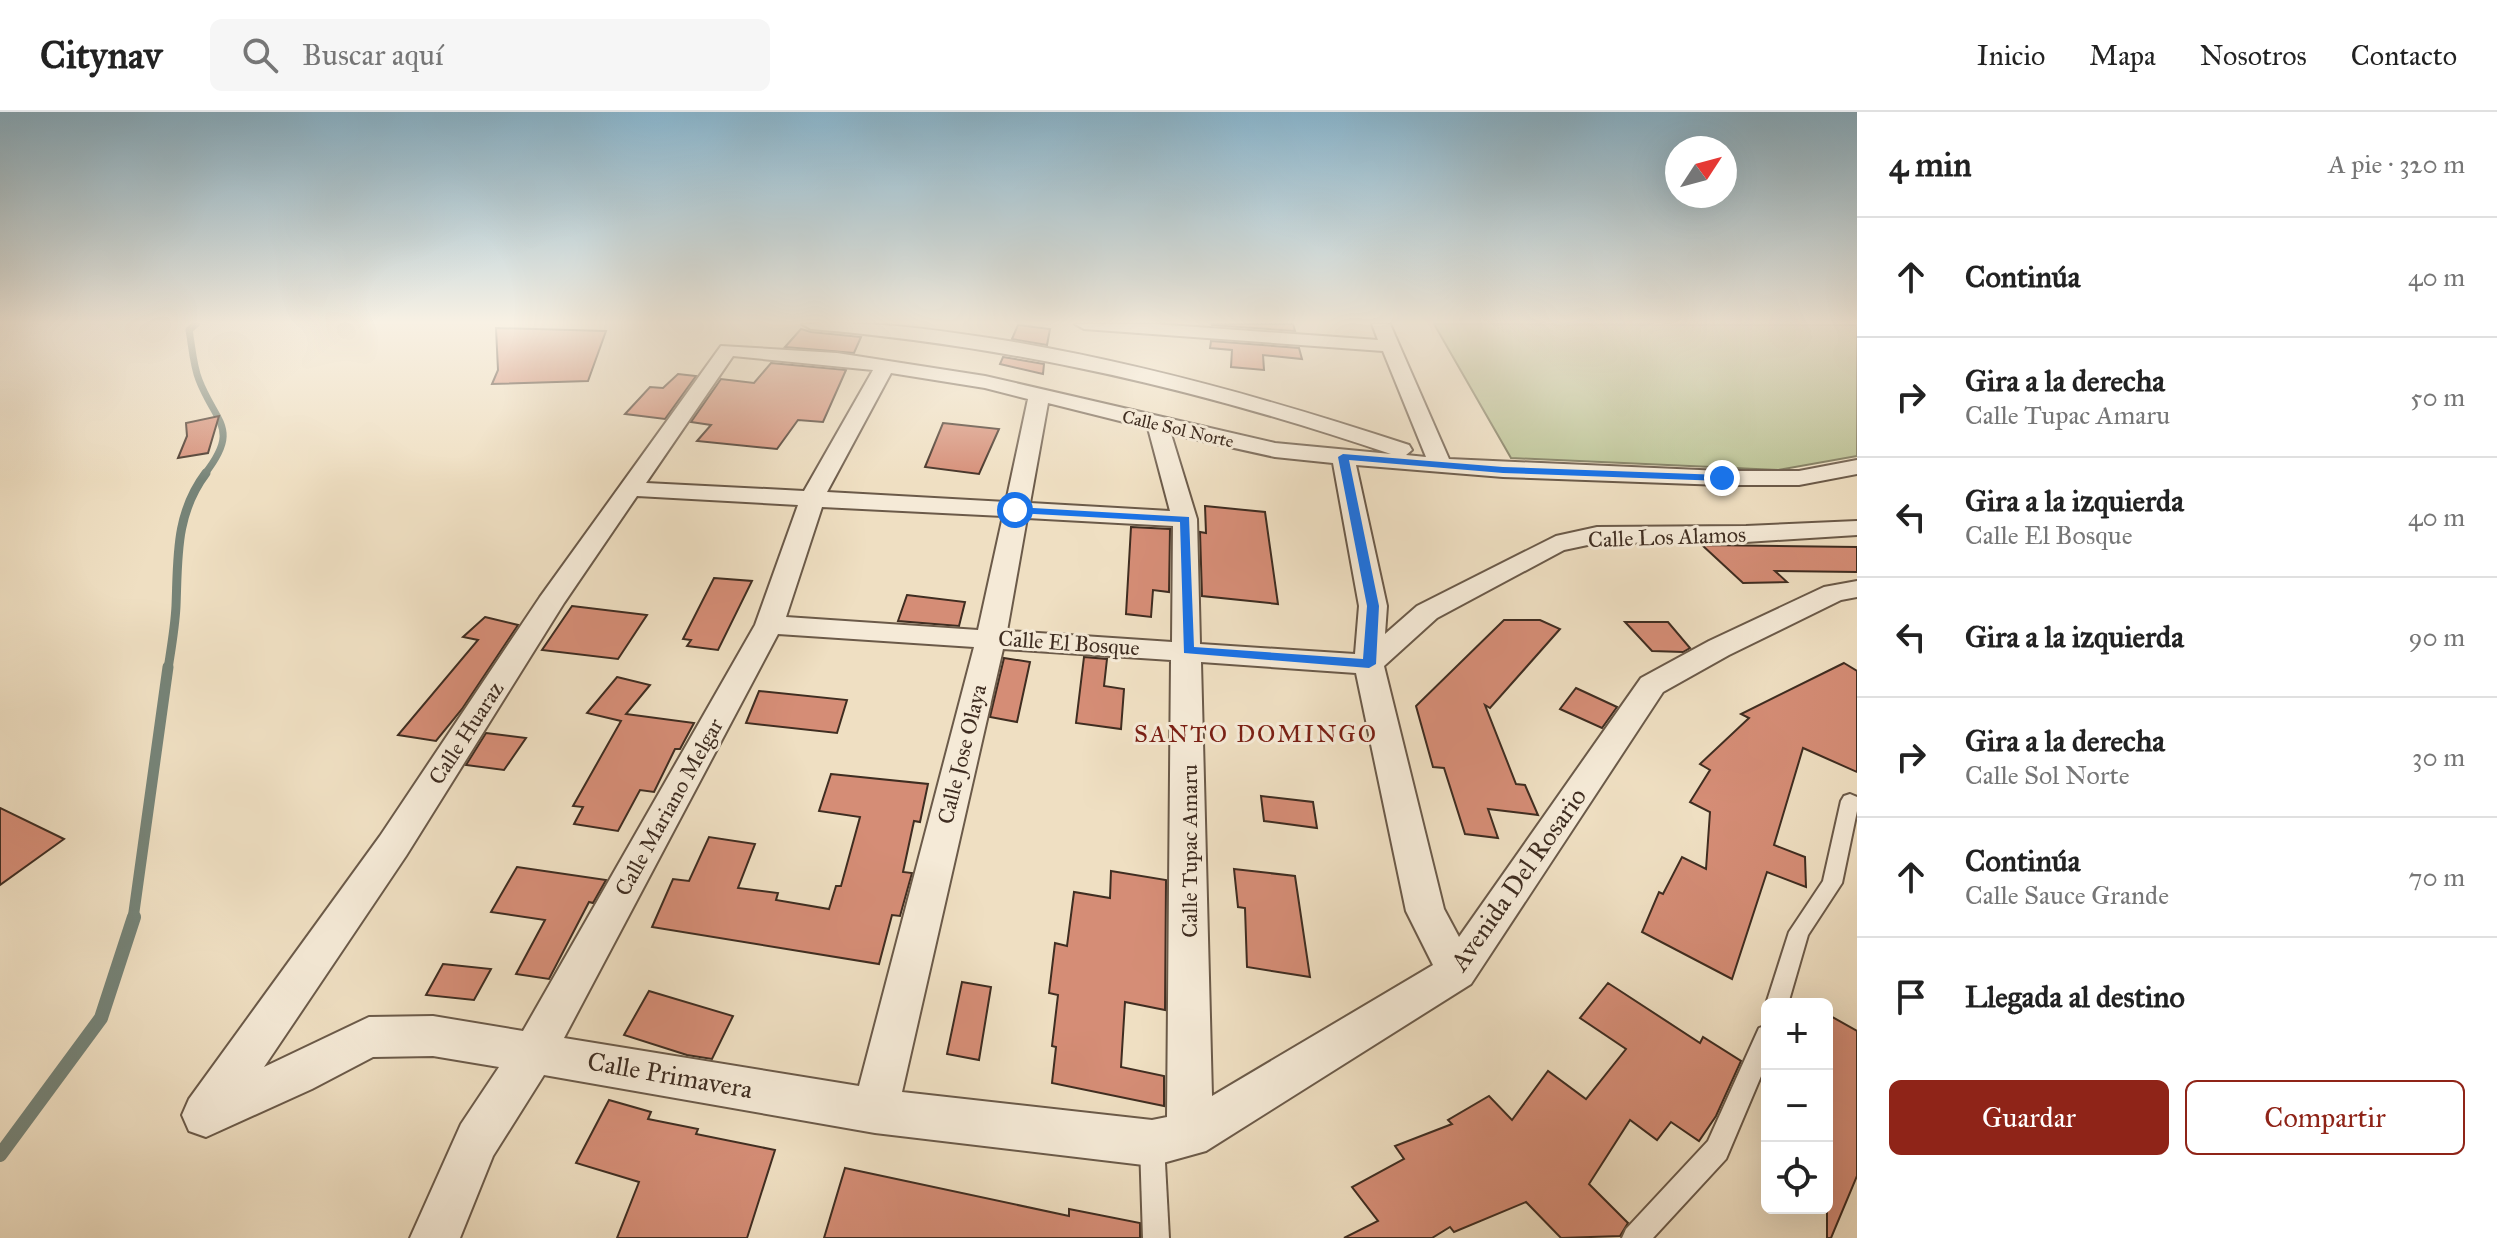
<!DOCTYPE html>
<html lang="es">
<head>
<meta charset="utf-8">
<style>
	body { margin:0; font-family:"IM FELL Great Primer",serif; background:#f6f6f6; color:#222 }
	.controls { position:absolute; right:24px; bottom:24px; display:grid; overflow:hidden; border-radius:12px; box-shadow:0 8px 32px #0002 }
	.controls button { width:72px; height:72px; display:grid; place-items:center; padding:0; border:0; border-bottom:2px solid #e0e0e0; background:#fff; color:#222; font:40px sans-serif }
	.compass { position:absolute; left:1665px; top:24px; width:72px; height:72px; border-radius:50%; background:#fff; box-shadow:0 8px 32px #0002; rotate:54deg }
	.stop { position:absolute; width:24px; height:24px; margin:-18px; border:6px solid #1a73e8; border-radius:50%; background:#fff }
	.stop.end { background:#1a73e8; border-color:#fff; box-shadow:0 2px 8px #0008 }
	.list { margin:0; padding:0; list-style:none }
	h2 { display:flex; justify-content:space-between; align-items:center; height:104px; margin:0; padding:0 32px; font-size:34px }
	h2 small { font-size:26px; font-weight:400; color:#767676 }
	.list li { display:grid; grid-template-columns:52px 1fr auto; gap:24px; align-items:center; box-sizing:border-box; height:120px; padding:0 32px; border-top:2px solid #e0e0e0 }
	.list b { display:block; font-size:30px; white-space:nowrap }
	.list p { margin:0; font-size:26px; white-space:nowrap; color:#767676 }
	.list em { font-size:26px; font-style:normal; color:#767676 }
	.actions { display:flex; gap:16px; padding:24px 32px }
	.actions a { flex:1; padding:18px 0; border:2px solid #8f2418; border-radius:12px; text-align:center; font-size:28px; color:#8f2418 }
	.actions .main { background:#8f2418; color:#fff }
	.icon { flex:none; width:44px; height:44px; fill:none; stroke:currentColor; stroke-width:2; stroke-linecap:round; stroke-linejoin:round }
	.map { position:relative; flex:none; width:1857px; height:1126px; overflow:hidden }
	header { display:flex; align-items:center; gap:48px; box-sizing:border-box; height:112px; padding:0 40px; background:#fff; border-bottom:2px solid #e0e0e0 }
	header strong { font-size:38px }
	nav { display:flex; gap:44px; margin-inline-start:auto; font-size:28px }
	.search { width:560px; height:72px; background:#f6f6f6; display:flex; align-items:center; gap:20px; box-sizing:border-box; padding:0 28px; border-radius:12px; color:#767676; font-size:30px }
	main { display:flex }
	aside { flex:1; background:#fff }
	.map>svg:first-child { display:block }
</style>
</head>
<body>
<header>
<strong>Citynav</strong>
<div class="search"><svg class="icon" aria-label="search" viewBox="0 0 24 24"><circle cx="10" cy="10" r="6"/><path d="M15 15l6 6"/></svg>Buscar aquí</div>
<nav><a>Inicio</a><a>Mapa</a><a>Nosotros</a><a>Contacto</a></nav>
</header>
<main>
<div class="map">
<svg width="1857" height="1126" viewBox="0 0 1857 1126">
	<rect width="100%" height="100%" fill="#efdfc2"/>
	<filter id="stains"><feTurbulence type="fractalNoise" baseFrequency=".0025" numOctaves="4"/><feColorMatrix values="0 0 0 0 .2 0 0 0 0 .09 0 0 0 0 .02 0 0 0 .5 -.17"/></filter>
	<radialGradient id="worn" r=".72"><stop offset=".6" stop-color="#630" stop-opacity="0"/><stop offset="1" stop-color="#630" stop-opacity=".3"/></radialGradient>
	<!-- green -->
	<path fill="#bac293" stroke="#7c785a" stroke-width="2" d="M 1434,212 L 1857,213 L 1857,344 L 1778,358 L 1511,346 Z"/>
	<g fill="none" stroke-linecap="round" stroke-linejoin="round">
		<!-- stream-far3 -->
		<path stroke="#768377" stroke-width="7" d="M 196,212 L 189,218 C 192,234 193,253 199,268 C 216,312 241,316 204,363"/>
		<!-- stream-far2 -->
		<path stroke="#768377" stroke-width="9" d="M 168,557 C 171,537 175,515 176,494 C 178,446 175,402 206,361"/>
		<!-- stream-far1 -->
		<path stroke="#768377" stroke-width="11" d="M 133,807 L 168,555"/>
		<!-- stream -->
		<path stroke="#768377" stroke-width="14" d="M 0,1043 L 101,906 L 134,805"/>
	</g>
	<!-- building -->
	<g fill="#d58d76" stroke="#3f2d21" stroke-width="2">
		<path d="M 1212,212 L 1293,212 L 1295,219 L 1212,213 Z"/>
		<path d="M 1018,213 L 1050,217 L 1047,233 L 1012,227 Z"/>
		<path d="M 496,216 L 606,219 L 588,269 L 492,272 L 498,258 Z"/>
		<path d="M 801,217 L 811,220 L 861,225 L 854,241 L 785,235 Z"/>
		<path d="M 1211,229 L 1299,236 L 1302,247 L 1263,243 L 1264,258 L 1231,255 L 1232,238 L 1210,236 Z"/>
		<path d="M 1003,245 L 1044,252 L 1043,262 L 1000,252 Z"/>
		<path d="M 771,251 L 846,258 L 823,310 L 798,308 L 777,337 L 697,329 L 711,313 L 691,310 L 721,267 L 754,271 Z"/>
		<path d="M 678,262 L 696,264 L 665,307 L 625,302 L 650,275 L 663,276 Z"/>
		<path d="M 219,304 L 208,341 L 178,346 L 187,324 L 186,311 Z"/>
		<path d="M 943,311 L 999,317 L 979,362 L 925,355 Z"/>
		<path d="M 1205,394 L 1265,400 L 1278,492 L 1202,484 L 1200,420 L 1206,421 Z"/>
		<path d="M 1131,415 L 1170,417 L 1169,480 L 1153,478 L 1151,505 L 1126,502 Z"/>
		<path d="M 1702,433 L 1857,435 L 1857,460 L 1775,459 L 1787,470 L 1743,471 Z"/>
		<path d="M 714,466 L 752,469 L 718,538 L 687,534 L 691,528 L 683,527 Z"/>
		<path d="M 907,483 L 965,490 L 959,514 L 898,509 Z"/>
		<path d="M 572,494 L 647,503 L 618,547 L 542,538 Z"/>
		<path d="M 485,505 L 518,513 L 462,597 L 436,629 L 398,623 L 478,528 L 463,525 Z"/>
		<path d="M 1504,508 L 1540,508 L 1560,517 L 1490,596 L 1485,593 L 1516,672 L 1525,673 L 1538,703 L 1488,697 L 1498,726 L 1465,722 L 1444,656 L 1433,655 L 1416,594 Z"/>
		<path d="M 1625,510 L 1668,510 L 1690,536 L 1683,540 L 1652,539 Z"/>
		<path d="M 1084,545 L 1107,547 L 1104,574 L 1124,577 L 1121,617 L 1076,611 Z"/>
		<path d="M 1004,546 L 1030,550 L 1017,610 L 990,605 Z"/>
		<path d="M 1844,551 L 1857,559 L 1857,660 L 1803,636 L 1774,733 L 1805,745 L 1806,775 L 1767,760 L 1732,867 L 1642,820 L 1659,780 L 1663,782 L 1682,745 L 1706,757 L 1710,700 L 1690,690 L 1710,658 L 1700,652 L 1749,606 L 1741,602 Z"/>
		<path d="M 617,565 L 650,573 L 626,602 L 694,611 L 680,637 L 675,637 L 654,680 L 640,678 L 618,719 L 574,712 L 583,695 L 573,694 L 621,609 L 587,601 Z"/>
		<path d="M 1576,576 L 1617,595 L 1602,616 L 1560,597 Z"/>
		<path d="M 759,579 L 847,588 L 837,621 L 746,611 Z"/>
		<path d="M 486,621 L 526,626 L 504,658 L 466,653 Z"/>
		<path d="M 831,662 L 928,672 L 920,710 L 914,709 L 903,760 L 912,761 L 900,804 L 892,803 L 879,852 L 652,815 L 673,767 L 689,769 L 709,725 L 755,732 L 738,776 L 778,781 L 776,788 L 829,797 L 836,774 L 841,774 L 860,705 L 819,699 Z"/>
		<path d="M 1261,684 L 1313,690 L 1317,716 L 1264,709 Z"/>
		<path d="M 0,696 L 64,727 L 0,773 Z"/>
		<path d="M 517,755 L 606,768 L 593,791 L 589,790 L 549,867 L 516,862 L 545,808 L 491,800 Z"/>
		<path d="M 1234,757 L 1295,764 L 1310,865 L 1247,855 L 1245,796 L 1238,795 Z"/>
		<path d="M 1111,759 L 1166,768 L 1165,898 L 1125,890 L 1121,955 L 1164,964 L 1164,994 L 1052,971 L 1056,935 L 1052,934 L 1058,883 L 1049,881 L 1055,831 L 1067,834 L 1074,780 L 1110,786 Z"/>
		<path d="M 443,852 L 491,857 L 474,888 L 426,883 Z"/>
		<path d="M 962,870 L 991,875 L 979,948 L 947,942 Z"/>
		<path d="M 1608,871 L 1700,931 L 1703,925 L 1741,949 L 1716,1004 L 1699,1029 L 1671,1010 L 1657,1028 L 1630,1008 L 1589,1072 L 1628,1111 L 1620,1124 L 1561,1126 L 1526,1090 L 1454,1120 L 1450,1115 L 1432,1126 L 1344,1126 L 1378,1109 L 1352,1075 L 1404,1047 L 1395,1034 L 1452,1012 L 1448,1008 L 1489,984 L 1512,1008 L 1548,959 L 1586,987 L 1626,937 L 1580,906 Z"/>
		<path d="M 649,879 L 733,904 L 712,947 L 687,943 L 624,923 Z"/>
		<path d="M 1827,902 L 1857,919 L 1857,1064 L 1831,1126 L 1827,1126 Z"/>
		<path d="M 609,988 L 651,1000 L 648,1007 L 698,1017 L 696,1022 L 775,1038 L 747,1126 L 617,1126 L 639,1070 L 576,1051 Z"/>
		<path d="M 845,1056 L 1069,1104 L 1069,1097 L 1140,1111 L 1140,1126 L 824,1126 Z"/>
	</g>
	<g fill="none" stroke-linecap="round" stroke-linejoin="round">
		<!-- lane casing -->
		<g stroke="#6b5a49" stroke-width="4">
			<g id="lane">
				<path d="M 1850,682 L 1857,685 L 1857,699 L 1842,771 L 1808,823 L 1788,892 L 1767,892 L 1767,894 L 1766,892 L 1789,820 L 1823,769 L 1841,689 L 1844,684 Z"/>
				<path d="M 1767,913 L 1767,950 L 1726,1047 L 1653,1126 L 1622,1126 L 1626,1117 L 1708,1029 L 1759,916 Z"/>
				<path d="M 1152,1020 L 1161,1023 L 1164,1032 L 1169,1126 L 1143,1126 L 1140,1032 L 1143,1023 Z"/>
			</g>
		</g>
		<!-- street casing -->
		<g stroke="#6b5a49" stroke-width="4">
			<path id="street" d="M 802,212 C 869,208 936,218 1002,228 C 1141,251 1276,289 1409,333 L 1412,338 L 1406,343 L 1426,345 L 1383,239 L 1084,217 L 1075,212 L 1155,212 L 1378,228 L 1372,212 L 1390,212 L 1449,347 L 1722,359 L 1799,359 L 1857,348 L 1857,362 L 1799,373 L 1722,373 L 1503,365 L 1356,353 L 1387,494 L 1385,522 L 1417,494 L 1556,424 L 1597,415 L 1746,414 L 1857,409 L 1857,423 L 1746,430 L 1597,431 L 1564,438 L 1437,506 L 1384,554 L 1444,797 L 1459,825 L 1641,566 L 1709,529 L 1824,475 L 1857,469 L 1857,485 L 1841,488 L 1729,543 L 1663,580 L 1471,872 L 1206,1039 L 1152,1054 L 875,1021 L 544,963 L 493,1044 L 460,1126 L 410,1126 L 461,1012 L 499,955 L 433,944 L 373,945 L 312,977 L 206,1025 L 189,1019 L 182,1003 L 189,987 L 380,724 L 540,485 L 721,234 L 837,241 L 985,264 L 1275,331 L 1391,342 C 1200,277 1013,234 811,217 ZM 733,244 L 873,258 L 804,379 L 646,371 ZM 891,261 L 985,276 L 1028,287 L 1006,390 L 827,380 ZM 1048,291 L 1148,316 L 1170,399 L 1030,391 ZM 1171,322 L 1275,345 L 1333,351 L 1359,494 L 1355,542 L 1200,532 L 1197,407 ZM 637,384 L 798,393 L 755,513 L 523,919 L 433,904 L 369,905 L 264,955 L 406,744 L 564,491 ZM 822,395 L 1003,404 L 978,518 L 786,505 ZM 1027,406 L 1173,414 L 1172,530 L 1007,519 ZM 778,522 L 974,535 L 859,974 L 564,926 ZM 1003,537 L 1171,548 L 1167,1005 L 1152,1008 L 902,980 ZM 1201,550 L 1356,561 L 1406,799 L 1433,853 L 1212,984 Z"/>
		</g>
		<!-- lane -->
		<use href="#lane" fill="#f5ead7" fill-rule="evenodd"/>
		<!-- street -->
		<use href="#street" fill="#f5ead7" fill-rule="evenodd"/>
	</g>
	<!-- sky -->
	<linearGradient id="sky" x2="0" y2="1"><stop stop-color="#89b8d2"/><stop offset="0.57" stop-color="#f8f1e4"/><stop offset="1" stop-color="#f8f1e4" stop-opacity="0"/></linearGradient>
	<rect width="1857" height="369" fill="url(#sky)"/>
	<!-- route -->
	<path fill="#1a73e8" d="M 1343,342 L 1503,355 L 1722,363 L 1727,366 L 1722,369 L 1503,361 L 1349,348 L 1379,494 L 1376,552 L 1369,556 L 1184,541 L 1180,410 L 1015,401 L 1010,398 L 1015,395 L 1189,405 L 1194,535 L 1363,547 L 1367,494 L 1338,345 Z"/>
	<g text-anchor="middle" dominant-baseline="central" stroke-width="6" stroke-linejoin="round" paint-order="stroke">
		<!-- far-street labels -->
		<g font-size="18" fill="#3f2d21" stroke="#f5ead7">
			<text transform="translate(1178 317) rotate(13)">Calle Sol Norte</text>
		</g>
		<!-- street labels -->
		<g font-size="22" fill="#3f2d21" stroke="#f5ead7">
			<text transform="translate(1667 425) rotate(-2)">Calle Los Alamos</text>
			<text transform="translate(1069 531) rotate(4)">Calle El Bosque</text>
			<text transform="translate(466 621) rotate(-57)">Calle Huaraz</text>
			<text transform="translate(962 642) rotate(-76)">Calle Jose Olaya</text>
			<text transform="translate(669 695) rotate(-61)">Calle Mariano Melgar</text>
			<text transform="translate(1189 739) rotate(-90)">Calle Tupac Amaru</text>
		</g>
		<!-- neighbourhood labels -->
		<g font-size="24" letter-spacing="2" fill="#7a1f14" stroke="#f5ead7">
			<text x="1256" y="622">SANTO DOMINGO</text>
		</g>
		<!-- near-street labels -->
		<g font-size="26" fill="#3f2d21" stroke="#f5ead7">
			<text transform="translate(1518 767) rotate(-55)">Avenida Del Rosario</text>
			<text transform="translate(670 963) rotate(10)">Calle Primavera</text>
		</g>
	</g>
	<rect width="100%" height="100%" filter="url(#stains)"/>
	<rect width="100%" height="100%" fill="url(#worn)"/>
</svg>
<div class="controls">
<button>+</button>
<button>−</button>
<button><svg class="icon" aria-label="locate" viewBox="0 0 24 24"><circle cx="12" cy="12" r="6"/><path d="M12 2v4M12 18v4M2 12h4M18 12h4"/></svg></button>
</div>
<svg class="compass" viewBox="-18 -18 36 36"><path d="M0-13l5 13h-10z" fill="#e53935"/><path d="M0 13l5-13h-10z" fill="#767676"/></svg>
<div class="stop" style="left:1015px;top:398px"></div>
<div class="stop end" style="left:1722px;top:366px"></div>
</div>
<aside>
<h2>4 min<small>A pie · 320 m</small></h2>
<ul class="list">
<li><svg class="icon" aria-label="ahead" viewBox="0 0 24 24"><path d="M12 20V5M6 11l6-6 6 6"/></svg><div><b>Continúa</b></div><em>40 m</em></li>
<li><svg class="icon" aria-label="right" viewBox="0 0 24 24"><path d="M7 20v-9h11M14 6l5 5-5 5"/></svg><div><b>Gira a la derecha</b><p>Calle Tupac Amaru</p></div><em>50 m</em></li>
<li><svg class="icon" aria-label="left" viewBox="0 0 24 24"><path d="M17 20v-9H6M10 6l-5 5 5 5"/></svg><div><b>Gira a la izquierda</b><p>Calle El Bosque</p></div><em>40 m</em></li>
<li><svg class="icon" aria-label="left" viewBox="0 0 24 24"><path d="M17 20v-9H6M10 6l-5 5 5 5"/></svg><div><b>Gira a la izquierda</b></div><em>90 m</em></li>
<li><svg class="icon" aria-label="right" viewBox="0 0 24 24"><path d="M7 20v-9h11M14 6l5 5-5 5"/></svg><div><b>Gira a la derecha</b><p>Calle Sol Norte</p></div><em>30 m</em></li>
<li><svg class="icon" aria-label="ahead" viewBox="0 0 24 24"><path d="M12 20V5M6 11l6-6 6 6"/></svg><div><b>Continúa</b><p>Calle Sauce Grande</p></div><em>70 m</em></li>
<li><svg class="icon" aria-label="arrive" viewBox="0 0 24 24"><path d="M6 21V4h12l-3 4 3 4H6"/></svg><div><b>Llegada al destino</b></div></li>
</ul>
<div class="actions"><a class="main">Guardar</a><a>Compartir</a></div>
</aside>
</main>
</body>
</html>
